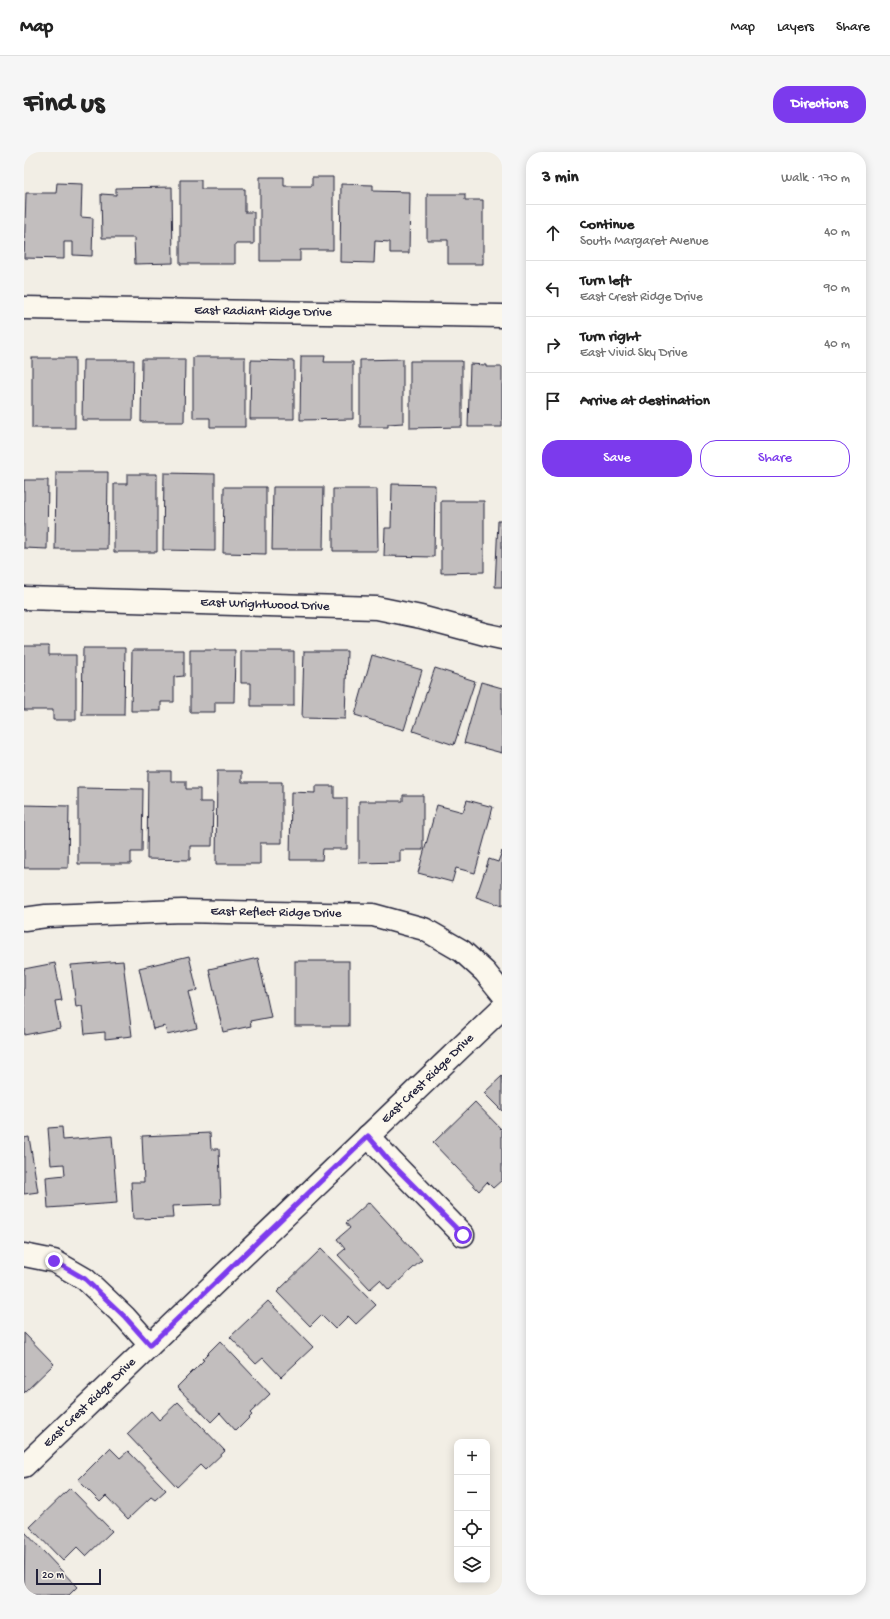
<!DOCTYPE html>
<html lang="en">
<head>
<meta charset="utf-8">
<style>
	body { margin:0; font-family:"Gochi Hand",sans-serif; background:#f6f6f6; color:#222 }
	.controls { position:absolute; right:12px; bottom:12px; display:grid; overflow:hidden; border-radius:8px; box-shadow:0 2px 10px #0003 }
	.controls button { width:36px; height:36px; display:grid; place-items:center; padding:0; border:0; border-bottom:1px solid #e0e0e0; background:#fff; color:#222; font:20px sans-serif }
	.scale { position:absolute; left:12px; bottom:10px; width:65px; box-sizing:border-box; padding-left:4px; border:2px solid #22223b; border-top:0; font-size:11px; line-height:14px; white-space:nowrap; color:#22223b; -webkit-text-stroke:3px #fbf7ec; paint-order:stroke }
	.stop { position:absolute; width:12px; height:12px; margin:-9px; border:3px solid #7c3aed; border-radius:50%; background:#fff }
	.stop.end { background:#7c3aed; border-color:#fff; box-shadow:0 1px 4px #0008 }
	.list { margin:0; padding:0; list-style:none }
	h2 { display:flex; justify-content:space-between; align-items:center; height:52px; margin:0; padding:0 16px; font-size:17px }
	h2 small { font-size:13px; font-weight:400; color:#767676 }
	.list li { display:grid; grid-template-columns:26px 1fr auto; gap:12px; align-items:center; box-sizing:border-box; height:56px; padding:0 16px; border-top:1px solid #e0e0e0 }
	.list b { display:block; font-size:15px; white-space:nowrap }
	.list p { margin:0; font-size:13px; white-space:nowrap; color:#767676 }
	.list em { font-size:13px; font-style:normal; color:#767676 }
	.actions { display:flex; gap:8px; padding:12px 16px }
	.actions a { flex:1; padding:9px 0; border:1px solid #7c3aed; border-radius:16px; text-align:center; font-size:14px; color:#7c3aed }
	.actions .main { background:#7c3aed; color:#fff }
	.icon { flex:none; width:22px; height:22px; fill:none; stroke:currentColor; stroke-width:2; stroke-linecap:round; stroke-linejoin:round }
	.map { position:relative; flex:none; width:478px; height:1443px; overflow:hidden; border-radius:16px }
	header { display:flex; align-items:center; gap:24px; box-sizing:border-box; height:56px; padding:0 20px; background:#fff; border-bottom:1px solid #e0e0e0 }
	header strong { font-size:19px }
	nav { display:flex; gap:22px; margin-inline-start:auto; font-size:14px }
	.intro { display:flex; align-items:center; justify-content:space-between; box-sizing:border-box; height:96px; padding:0 24px }
	h1 { margin:0; font-size:28px }
	.button { padding:10px 18px; border-radius:16px; background:#7c3aed; color:#fff; font-size:14px; font-weight:700 }
	main { display:flex; gap:24px; padding:0 24px }
	aside { flex:1; background:#fff; border-radius:16px; box-shadow:0 2px 10px #0003 }
	.map>svg:first-child { display:block }
</style>
</head>
<body>
<header>
<strong>Map</strong>
<nav><a>Map</a><a>Layers</a><a>Share</a></nav>
</header>
<div class="intro"><h1>Find us</h1><a class="button">Directions</a></div>
<main>
<div class="map">
<svg width="478" height="1443" viewBox="0 0 478 1443">
	<rect width="100%" height="100%" fill="#f2eee5"/>
	<filter id="ink" filterUnits="userSpaceOnUse"><feTurbulence type="fractalNoise" baseFrequency=".025" numOctaves="2"/><feDisplacementMap in="SourceGraphic" scale="8" xChannelSelector="R" yChannelSelector="G"/><feConvolveMatrix kernelMatrix="1 2 1 2 8 2 1 2 1" color-interpolation-filters="sRGB"/></filter>
	<g filter="url(#ink)">
		<!-- building -->
		<g fill="#c2bebe" stroke="#22223b">
			<path d="M 236,25 L 260,25 L 260,34 L 288,34 L 288,25 L 309,25 L 309,98 L 276,98 L 276,109 L 236,109 Z"/>
			<path d="M 156,28 L 177,28 L 177,37 L 221,37 L 221,60 L 230,60 L 230,92 L 211,92 L 211,112 L 156,112 Z"/>
			<path d="M 33,31 L 58,32 L 57,65 L 69,66 L 68,104 L 49,103 L 49,90 L 40,90 L 40,107 L 0,106 L 2,41 L 32,41 Z"/>
			<path d="M 317,32 L 349,33 L 349,39 L 386,40 L 385,101 L 366,101 L 366,90 L 351,89 L 350,111 L 316,110 Z"/>
			<path d="M 148,35 L 149,111 L 111,112 L 110,86 L 78,86 L 77,42 L 92,43 L 92,36 Z"/>
			<path d="M 403,42 L 441,42 L 441,48 L 459,48 L 459,112 L 424,112 L 424,88 L 403,88 Z"/>
			<path d="M 277,204 L 301,204 L 300,210 L 329,210 L 329,267 L 276,268 Z"/>
			<path d="M 169,205 L 221,205 L 221,275 L 186,275 L 186,266 L 169,266 Z"/>
			<rect x="8" y="206" width="43" height="70"/>
			<path d="M 118,207 L 161,207 L 160,270 L 117,270 Z"/>
			<path d="M 379,207 L 379,271 L 364,272 L 364,275 L 336,275 L 336,208 Z"/>
			<path d="M 59,208 L 110,208 L 109,268 L 58,268 Z"/>
			<path d="M 227,208 L 270,209 L 270,267 L 226,267 Z"/>
			<path d="M 386,209 L 438,209 L 438,275 L 386,276 Z"/>
			<path d="M 446,212 L 462,213 L 462,215 L 478,215 L 478,275 L 444,275 Z"/>
			<path d="M 32,320 L 84,320 L 83,397 L 31,397 Z"/>
			<path d="M 140,321 L 191,322 L 191,399 L 139,398 Z"/>
			<path d="M 103,322 L 133,322 L 133,400 L 90,400 L 90,332 L 103,332 Z"/>
			<path d="M 0,328 L 24,328 L 23,397 L 0,396 Z"/>
			<path d="M 368,332 L 411,333 L 410,405 L 360,404 L 361,376 L 367,376 Z"/>
			<path d="M 200,335 L 242,335 L 242,402 L 199,401 Z"/>
			<path d="M 249,335 L 300,335 L 299,398 L 248,398 Z"/>
			<path d="M 309,337 L 353,337 L 354,399 L 309,399 Z"/>
			<path d="M 417,349 L 460,349 L 460,420 L 417,421 Z"/>
			<path d="M 474,369 L 478,369 L 478,435 L 471,435 Z"/>
			<path d="M 0,494 L 25,494 L 25,503 L 52,503 L 52,568 L 29,568 L 29,558 L 0,558 Z"/>
			<path d="M 59,496 L 101,496 L 100,563 L 58,563 Z"/>
			<path d="M 108,498 L 160,498 L 160,524 L 150,525 L 150,550 L 137,550 L 137,559 L 107,559 Z"/>
			<path d="M 166,498 L 211,498 L 210,550 L 191,550 L 191,560 L 166,560 Z"/>
			<path d="M 217,499 L 270,499 L 270,554 L 227,554 L 227,531 L 217,531 Z"/>
			<path d="M 280,499 L 323,499 L 321,567 L 278,566 Z"/>
			<path d="M 348,503 L 398,518 L 380,578 L 331,563 Z"/>
			<path d="M 411,516 L 451,529 L 430,593 L 389,579 Z"/>
			<path d="M 457,530 L 478,536 L 478,601 L 440,591 Z"/>
			<path d="M 124,619 L 147,619 L 147,629 L 162,629 L 162,637 L 176,637 L 176,650 L 189,650 L 188,694 L 166,694 L 166,708 L 123,707 Z"/>
			<path d="M 193,619 L 218,619 L 218,630 L 258,630 L 258,691 L 236,691 L 236,712 L 192,712 Z"/>
			<path d="M 291,634 L 310,634 L 310,646 L 323,646 L 323,697 L 299,697 L 298,708 L 266,708 L 267,640 L 291,641 Z"/>
			<path d="M 54,636 L 119,637 L 118,700 L 107,700 L 107,712 L 54,712 Z"/>
			<path d="M 379,643 L 399,643 L 399,698 L 376,698 L 376,710 L 335,711 L 335,649 L 379,649 Z"/>
			<path d="M 443,648 L 469,655 L 451,721 L 432,716 L 428,730 L 394,721 L 413,653 L 439,660 Z"/>
			<path d="M 0,653 L 45,654 L 44,716 L 0,716 Z"/>
			<path d="M 478,699 L 478,754 L 452,745 L 465,707 L 474,710 Z"/>
			<path d="M 165,804 L 173,838 L 164,840 L 173,876 L 143,883 L 141,874 L 129,877 L 115,816 Z"/>
			<path d="M 234,806 L 247,865 L 226,869 L 227,874 L 199,880 L 185,817 Z"/>
			<path d="M 99,809 L 108,884 L 81,887 L 81,880 L 61,882 L 58,854 L 52,855 L 47,813 Z"/>
			<rect x="271" y="809" width="54" height="65"/>
			<path d="M 31,811 L 38,848 L 31,849 L 36,876 L 0,883 L 0,817 Z"/>
			<path d="M 478,924 L 478,959 L 460,941 Z"/>
			<path d="M 451,950 L 478,978 L 478,1028 L 469,1036 L 463,1030 L 455,1039 L 409,991 Z"/>
			<path d="M 38,975 L 39,988 L 88,984 L 93,1051 L 24,1056 L 22,1025 L 41,1023 L 40,1012 L 27,1013 L 24,976 Z"/>
			<path d="M 186,981 L 187,997 L 195,997 L 197,1052 L 148,1054 L 149,1066 L 109,1067 L 107,1030 L 120,1030 L 118,984 Z"/>
			<path d="M 5,985 L 14,1040 L 0,1042 L 0,986 Z"/>
			<path d="M 345,1050 L 398,1108 L 365,1138 L 356,1128 L 346,1137 L 314,1103 L 321,1097 L 313,1087 L 326,1076 L 322,1071 Z"/>
			<path d="M 297,1097 L 352,1153 L 332,1172 L 324,1164 L 311,1177 L 297,1163 L 286,1174 L 253,1140 Z"/>
			<path d="M 244,1149 L 289,1195 L 257,1225 L 239,1206 L 232,1212 L 206,1185 Z"/>
			<path d="M 0,1181 L 30,1212 L 0,1241 Z"/>
			<path d="M 196,1189 L 246,1242 L 226,1261 L 228,1263 L 212,1279 L 196,1261 L 187,1270 L 153,1235 L 180,1208 L 178,1207 Z"/>
			<path d="M 154,1250 L 201,1299 L 181,1318 L 176,1313 L 153,1335 L 103,1282 L 127,1259 L 135,1268 Z"/>
			<path d="M 86,1296 L 96,1306 L 104,1299 L 142,1338 L 131,1348 L 127,1345 L 104,1367 L 82,1344 L 76,1350 L 54,1328 Z"/>
			<path d="M 46,1336 L 88,1379 L 62,1404 L 53,1395 L 39,1409 L 6,1375 Z"/>
			<path d="M 1,1380 L 53,1435 L 45,1443 L 0,1443 Z"/>
		</g>
		<g fill="none" stroke-linecap="round" stroke-linejoin="round">
			<!-- minor casing -->
			<g stroke="#22223b" stroke-width="25">
				<g id="minor">
					<path d="M 0,156 L 478,164"/>
					<path d="M 0,446 L 353,456 L 397,465 L 464,483 L 478,486"/>
					<path d="M 0,767 L 22,764 L 158,759 L 349,763 L 400,777 L 438,799 L 461,820 L 478,841"/>
					<path d="M 344,984 L 369,1011 L 439,1083"/>
					<path d="M 0,1103 L 30,1109 L 61,1127 L 101,1165 L 126,1193"/>
					<path d="M 0,1314 L 478,856"/>
				</g>
			</g>
			<!-- minor -->
			<use href="#minor" stroke="#fbf7ec" stroke-width="22"/>
		</g>
	</g>
	<g fill="none" stroke-linecap="round" stroke-linejoin="round" filter="url(#ink)">
		<!-- route -->
		<path stroke="#7c3aed" stroke-width="5" d="M 30,1109 L 61,1127 L 101,1165 L 126,1193 L 344,984 L 368,1012 L 439,1083"/>
	</g>
	<g text-anchor="middle" dominant-baseline="central" stroke-width="3.5" stroke-linejoin="round" paint-order="stroke">
		<!-- street labels -->
		<g font-size="13" fill="#22223b" stroke="#fbf7ec">
			<text transform="translate(239 160) rotate(1)">East Radiant Ridge Drive</text>
			<text transform="translate(241 453) rotate(2)">East Wrightwood Drive</text>
			<text transform="translate(252 761) rotate(1)">East Reflect Ridge Drive</text>
			<text transform="translate(404 927) rotate(-44)">East Crest Ridge Drive</text>
			<text transform="translate(66 1251) rotate(-44)">East Crest Ridge Drive</text>
		</g>
	</g>
</svg>
<div class="controls">
<button>+</button>
<button>−</button>
<button><svg class="icon" aria-label="locate" viewBox="0 0 24 24"><circle cx="12" cy="12" r="6"/><path d="M12 2v4M12 18v4M2 12h4M18 12h4"/></svg></button>
<button><svg class="icon" aria-label="layers" viewBox="0 0 24 24"><path d="M12 4l9 5-9 5-9-5zM3 14l9 5 9-5"/></svg></button>
</div>
<div class="scale">20 m</div>
<div class="stop" style="left:439px;top:1083px"></div>
<div class="stop end" style="left:30px;top:1109px"></div>
</div>
<aside>
<h2>3 min<small>Walk · 170 m</small></h2>
<ul class="list">
<li><svg class="icon" aria-label="ahead" viewBox="0 0 24 24"><path d="M12 20V5M6 11l6-6 6 6"/></svg><div><b>Continue</b><p>South Margaret Avenue</p></div><em>40 m</em></li>
<li><svg class="icon" aria-label="left" viewBox="0 0 24 24"><path d="M17 20v-9H6M10 6l-5 5 5 5"/></svg><div><b>Turn left</b><p>East Crest Ridge Drive</p></div><em>90 m</em></li>
<li><svg class="icon" aria-label="right" viewBox="0 0 24 24"><path d="M7 20v-9h11M14 6l5 5-5 5"/></svg><div><b>Turn right</b><p>East Vivid Sky Drive</p></div><em>40 m</em></li>
<li><svg class="icon" aria-label="arrive" viewBox="0 0 24 24"><path d="M6 21V4h12l-3 4 3 4H6"/></svg><div><b>Arrive at destination</b></div></li>
</ul>
<div class="actions"><a class="main">Save</a><a>Share</a></div>
</aside>
</main>
</body>
</html>
